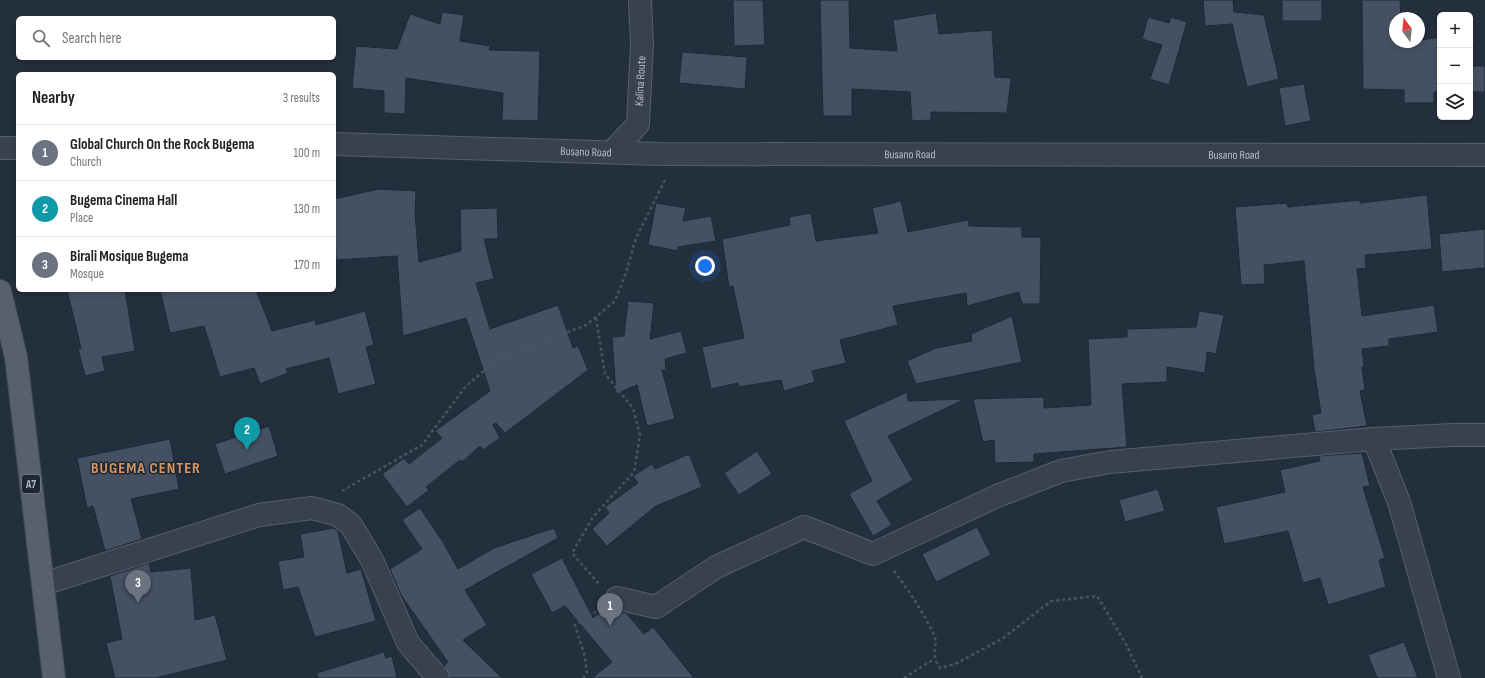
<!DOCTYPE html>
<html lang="en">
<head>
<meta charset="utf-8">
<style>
	body { margin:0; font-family:"Sofia Sans Condensed",sans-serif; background:#f2f2f2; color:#222 }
	.controls { position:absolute; right:12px; top:12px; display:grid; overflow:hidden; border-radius:6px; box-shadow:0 2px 6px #0003 }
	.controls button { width:36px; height:36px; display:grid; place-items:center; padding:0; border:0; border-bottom:1px solid #e0e0e0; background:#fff; color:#222; font:20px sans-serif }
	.compass { position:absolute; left:1389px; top:12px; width:36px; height:36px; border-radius:50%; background:#fff; box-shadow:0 2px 6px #0003; rotate:345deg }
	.you { position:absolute; left:705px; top:266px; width:14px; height:14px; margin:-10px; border:3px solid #fff; border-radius:50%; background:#1a73e8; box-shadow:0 0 0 6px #1a73e833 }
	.badge { display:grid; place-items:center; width:26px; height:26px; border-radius:50%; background:#516482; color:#fff; font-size:13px; font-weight:700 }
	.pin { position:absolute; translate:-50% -33px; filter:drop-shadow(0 1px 2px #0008) }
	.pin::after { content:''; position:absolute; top:21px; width:14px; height:12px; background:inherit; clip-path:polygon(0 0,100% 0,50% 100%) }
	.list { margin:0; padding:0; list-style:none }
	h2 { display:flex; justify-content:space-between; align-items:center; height:52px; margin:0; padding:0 16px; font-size:17px }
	h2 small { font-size:13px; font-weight:400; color:#767676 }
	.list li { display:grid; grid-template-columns:26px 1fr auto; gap:12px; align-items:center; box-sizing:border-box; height:56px; padding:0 16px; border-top:1px solid #e0e0e0 }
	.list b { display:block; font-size:15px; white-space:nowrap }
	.list p { margin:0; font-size:13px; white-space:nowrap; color:#767676 }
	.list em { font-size:13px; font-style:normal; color:#767676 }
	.icon { flex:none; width:22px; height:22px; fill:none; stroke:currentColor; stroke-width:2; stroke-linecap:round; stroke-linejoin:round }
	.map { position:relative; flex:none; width:1485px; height:678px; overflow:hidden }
	.search { position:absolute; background:#fff; box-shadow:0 2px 6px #0003; left:16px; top:16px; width:320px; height:44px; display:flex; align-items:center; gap:10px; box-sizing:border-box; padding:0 14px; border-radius:6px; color:#767676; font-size:15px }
	.panel { position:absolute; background:#fff; box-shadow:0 2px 6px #0003; left:16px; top:72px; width:320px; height:220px; border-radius:6px }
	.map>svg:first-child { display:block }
</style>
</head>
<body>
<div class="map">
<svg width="1485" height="678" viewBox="0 0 1485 678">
	<rect width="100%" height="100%" fill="#242f3e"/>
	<!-- building -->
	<g fill="#455162" stroke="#1f2835">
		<path d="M 733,0 L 763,0 L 765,45 L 734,46 Z"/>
		<path d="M 820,0 L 849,0 L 850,48 L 897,51 L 893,20 L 936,13 L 939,34 L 992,30 L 995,77 L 1011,78 L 1007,113 L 931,112 L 931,120 L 912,121 L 910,92 L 852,89 L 852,116 L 823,116 Z"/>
		<path d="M 1203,0 L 1233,0 L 1234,12 L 1264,15 L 1279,79 L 1247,87 L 1232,24 L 1205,26 Z"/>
		<rect x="1282" y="0" width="40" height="21"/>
		<path d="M 1362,0 L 1400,0 L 1401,18 L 1395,18 L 1395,42 L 1419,42 L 1419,31 L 1423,31 L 1422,40 L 1440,37 L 1440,92 L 1434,92 L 1434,103 L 1404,103 L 1404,90 L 1363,89 Z"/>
		<path d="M 442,12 L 464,15 L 460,41 L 490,46 L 489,50 L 540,51 L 538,121 L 502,120 L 503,93 L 406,78 L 405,114 L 384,113 L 384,91 L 352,88 L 356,46 L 397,49 L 410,14 L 440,24 Z"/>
		<path d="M 1148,17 L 1169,23 L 1171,17 L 1187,22 L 1169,85 L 1150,79 L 1162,45 L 1142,39 Z"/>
		<path d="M 682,52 L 747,57 L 745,89 L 679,83 Z"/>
		<rect x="1470" y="66" width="15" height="26"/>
		<path d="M 1304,84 L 1311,121 L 1285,126 L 1279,88 Z"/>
		<path d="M 379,189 L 416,191 L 415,213 L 419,262 L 461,251 L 460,209 L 497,208 L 498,239 L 484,239 L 494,279 L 476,283 L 490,329 L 558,305 L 573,348 L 578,346 L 588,370 L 505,433 L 496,423 L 493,425 L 500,438 L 483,450 L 480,446 L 462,462 L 460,460 L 426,487 L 429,490 L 407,507 L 382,474 L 404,458 L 409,464 L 442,438 L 435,431 L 490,391 L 466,318 L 403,336 L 397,256 L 336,260 L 334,199 Z"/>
		<path d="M 1427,195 L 1432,249 L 1365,255 L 1366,268 L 1357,269 L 1362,316 L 1434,305 L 1438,332 L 1389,339 L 1389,346 L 1362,349 L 1364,367 L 1362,367 L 1365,390 L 1360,391 L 1367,426 L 1315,432 L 1312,415 L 1321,413 L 1314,369 L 1304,261 L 1264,265 L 1265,284 L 1241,285 L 1235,207 L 1287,203 L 1288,207 L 1360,200 L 1360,203 Z"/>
		<path d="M 901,201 L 908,232 L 968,220 L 969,226 L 1022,227 L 1022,237 L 1041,237 L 1040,304 L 1022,304 L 1019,292 L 967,306 L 966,293 L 893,306 L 898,325 L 840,340 L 846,363 L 812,371 L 815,382 L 784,391 L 781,380 L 739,387 L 738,383 L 711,389 L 702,347 L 744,338 L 733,286 L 729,287 L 722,239 L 790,225 L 789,217 L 811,213 L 816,241 L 878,233 L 872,208 Z"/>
		<path d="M 656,203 L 686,208 L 683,221 L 711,216 L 716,241 L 678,247 L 678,251 L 648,245 Z"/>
		<path d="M 1485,229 L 1485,268 L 1442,272 L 1439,234 Z"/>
		<path d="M 67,290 L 125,290 L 135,351 L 102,357 L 105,371 L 85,376 L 78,349 L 81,348 Z"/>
		<path d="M 160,290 L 256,290 L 272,331 L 315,320 L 316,325 L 365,311 L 374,345 L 366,347 L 376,384 L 338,394 L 329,358 L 286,369 L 288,373 L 260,384 L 254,368 L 220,377 L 204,326 L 170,333 Z"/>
		<path d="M 628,301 L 654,303 L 650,339 L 681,331 L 687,353 L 665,359 L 666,370 L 662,370 L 675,419 L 647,426 L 637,385 L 616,394 L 612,337 L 624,336 Z"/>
		<path d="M 1199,311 L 1224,315 L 1216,354 L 1207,352 L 1205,373 L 1167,367 L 1167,382 L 1122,384 L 1127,447 L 1034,454 L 1034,462 L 995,463 L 994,440 L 983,442 L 973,399 L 1044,397 L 1044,408 L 1091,405 L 1088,339 L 1127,337 L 1127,329 L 1196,327 Z"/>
		<path d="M 1012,316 L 1022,362 L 916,384 L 907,361 L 936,348 L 972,341 L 971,334 Z"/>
		<path d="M 907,392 L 908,401 L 965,399 L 888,436 L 913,480 L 877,501 L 892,525 L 873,536 L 849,494 L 872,481 L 844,421 Z"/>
		<path d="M 269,426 L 278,456 L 225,474 L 215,444 Z"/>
		<path d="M 170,439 L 179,489 L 131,499 L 142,539 L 105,551 L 93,506 L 87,508 L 77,458 Z"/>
		<path d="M 757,451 L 772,474 L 739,495 L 724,473 Z"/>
		<path d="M 1362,453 L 1370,486 L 1363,487 L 1385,558 L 1379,560 L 1386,587 L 1328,605 L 1320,578 L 1303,583 L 1288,531 L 1224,544 L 1216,507 L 1285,492 L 1280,470 L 1320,461 L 1319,456 Z"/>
		<path d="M 689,454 L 702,487 L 656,506 L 607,546 L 592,529 L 609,513 L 605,507 L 638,483 L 633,476 L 652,464 L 655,469 Z"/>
		<path d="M 1158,489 L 1165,511 L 1125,522 L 1119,500 Z"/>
		<path d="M 420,508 L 443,542 L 458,569 L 494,548 L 554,528 L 558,538 L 465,590 L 487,625 L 463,640 L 502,678 L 450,678 L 444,666 L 448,662 L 401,595 L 390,569 L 422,549 L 402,520 Z"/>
		<path d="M 977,527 L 991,555 L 936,582 L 922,554 Z"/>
		<path d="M 334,528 L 338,531 L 347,573 L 361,569 L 376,621 L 315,637 L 298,587 L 283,590 L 278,561 L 304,557 L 300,534 Z"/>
		<path d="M 562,558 L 593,618 L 607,606 L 614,610 L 626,613 L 644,634 L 653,627 L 694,678 L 592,678 L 612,662 L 565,606 L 552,613 L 531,574 Z"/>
		<path d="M 149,563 L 151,572 L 191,568 L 195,620 L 215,615 L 227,660 L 156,678 L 115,678 L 106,643 L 122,639 L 110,576 Z"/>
		<path d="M 1404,642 L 1418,678 L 1377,678 L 1368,655 Z"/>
		<path d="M 384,652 L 386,658 L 392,656 L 397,678 L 318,678 L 317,673 Z"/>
	</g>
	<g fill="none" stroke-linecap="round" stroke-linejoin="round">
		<!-- minor casing -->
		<g stroke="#565f6c" stroke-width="24">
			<g id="minor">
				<path id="s1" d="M 613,151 L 638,124 L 642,44 L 640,0"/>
				<path d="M 1374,439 L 1399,502 L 1449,678"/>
				<path d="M 43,584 L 259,515 L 312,508 L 338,515 L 351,525 L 372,560 L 408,643 L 438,678"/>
				<path d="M 617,598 L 656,607 L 716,567 L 804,527 L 873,554 L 997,496 L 1061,471 L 1110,462 L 1374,439 L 1452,435 L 1485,435"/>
			</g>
		</g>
		<!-- tertiary casing -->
		<g stroke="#565f6c" stroke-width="24">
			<g id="tertiary">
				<path id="s2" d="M 334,144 L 660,154 L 1485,155"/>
				<path d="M 0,148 L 18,148"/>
			</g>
		</g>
		<!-- primary casing -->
		<g stroke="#414a57" stroke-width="24">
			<path id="primary" d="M 0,291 L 16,357 L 54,678"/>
		</g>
		<!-- path -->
		<g stroke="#44595c" stroke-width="2.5" stroke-dasharray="3 3" stroke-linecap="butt">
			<path d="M 596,318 L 605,374 L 633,408 L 640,435 L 634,472 L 593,517 L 572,553 L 599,584"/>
			<path d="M 342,491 L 422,445 L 466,386 L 498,359 L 586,325 L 615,301 L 626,273 L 636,238 L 666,178"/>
			<path d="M 894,571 C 909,591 924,613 934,635 C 939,647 929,652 940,668 L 955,664 L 1002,639 L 1051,601 L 1097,596 L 1126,644 L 1142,678"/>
			<path d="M 583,678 L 587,673 L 584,653 L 575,625 L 597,611"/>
			<path d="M 904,678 L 934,659"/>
		</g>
		<!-- minor -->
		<use href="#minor" stroke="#38414e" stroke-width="22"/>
		<!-- tertiary -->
		<use href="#tertiary" stroke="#38414e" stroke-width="22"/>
		<!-- primary -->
		<use href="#primary" stroke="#56606e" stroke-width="22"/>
	</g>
	<g text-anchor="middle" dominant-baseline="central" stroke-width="3" stroke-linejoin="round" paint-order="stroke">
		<!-- shield labels -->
		<rect fill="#1d2633" stroke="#878f9c" stroke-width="1" x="22" y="475" width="18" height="18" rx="3"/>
		<g font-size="11" font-weight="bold" fill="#b4bcc9">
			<text x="31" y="484">A7</text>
		</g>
		<!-- street labels -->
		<g font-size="12" fill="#b4bcc9" stroke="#1d2633">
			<text stroke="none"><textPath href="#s1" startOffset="80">Kalina Route</textPath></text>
			<text stroke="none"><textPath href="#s2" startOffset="252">Busano Road</textPath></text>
			<text stroke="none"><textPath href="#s2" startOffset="576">Busano Road</textPath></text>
			<text stroke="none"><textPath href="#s2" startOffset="900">Busano Road</textPath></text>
		</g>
		<!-- district labels -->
		<g font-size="16" font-weight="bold" letter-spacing="1" fill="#d59563" stroke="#1d2633">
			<text x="146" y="468">BUGEMA CENTER</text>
		</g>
	</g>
</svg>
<div class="controls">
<button>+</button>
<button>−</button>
<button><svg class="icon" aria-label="layers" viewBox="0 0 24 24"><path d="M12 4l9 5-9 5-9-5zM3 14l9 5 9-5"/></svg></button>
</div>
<svg class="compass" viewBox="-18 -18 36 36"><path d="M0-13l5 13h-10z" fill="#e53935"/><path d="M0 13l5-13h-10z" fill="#767676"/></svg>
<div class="you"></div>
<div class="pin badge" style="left:610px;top:626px;background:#6b7280">1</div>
<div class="pin badge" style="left:247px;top:450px;background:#0f9aa8">2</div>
<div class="pin badge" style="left:138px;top:603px;background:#6b7280">3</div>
<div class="search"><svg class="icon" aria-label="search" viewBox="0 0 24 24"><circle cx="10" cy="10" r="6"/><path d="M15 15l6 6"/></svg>Search here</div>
<section class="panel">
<h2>Nearby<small>3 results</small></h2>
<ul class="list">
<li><span class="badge" style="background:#6b7280">1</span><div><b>Global Church On the Rock Bugema</b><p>Church</p></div><em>100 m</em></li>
<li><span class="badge" style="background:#0f9aa8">2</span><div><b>Bugema Cinema Hall</b><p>Place</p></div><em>130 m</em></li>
<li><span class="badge" style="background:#6b7280">3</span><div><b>Birali Mosique Bugema</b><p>Mosque</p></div><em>170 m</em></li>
</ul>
</section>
</div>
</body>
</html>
